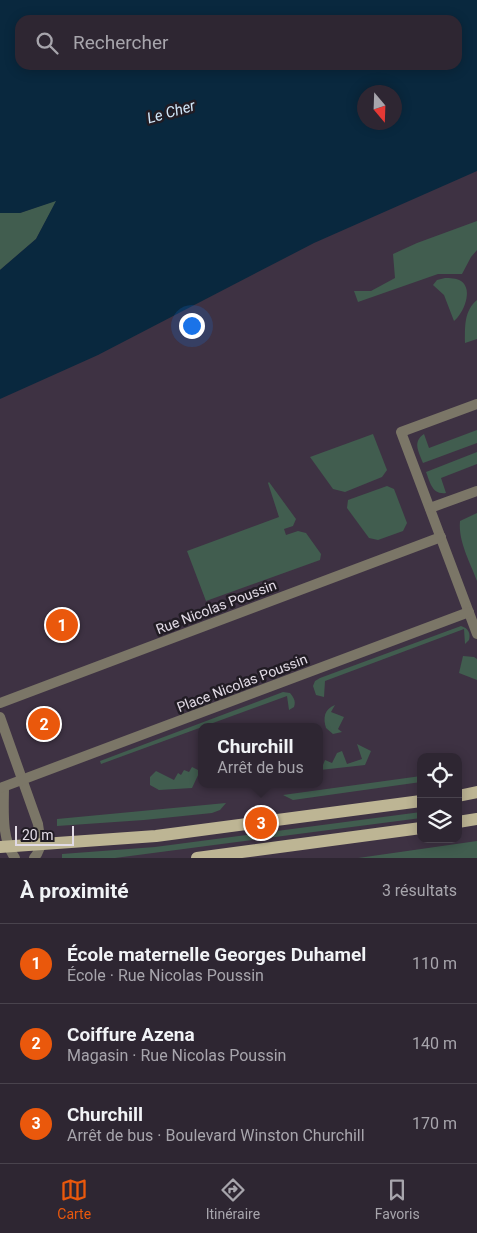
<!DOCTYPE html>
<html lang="fr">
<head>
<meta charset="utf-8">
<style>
	body { margin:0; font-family:Roboto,sans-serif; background:#3a323e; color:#f1f3f6 }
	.controls { position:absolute; right:15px; bottom:15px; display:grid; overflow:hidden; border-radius:10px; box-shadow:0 2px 12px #0003 }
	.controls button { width:45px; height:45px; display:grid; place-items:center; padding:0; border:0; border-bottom:1px solid #49434d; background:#2e2632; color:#f1f3f6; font:25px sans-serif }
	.compass { position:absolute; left:357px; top:85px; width:45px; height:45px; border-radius:50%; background:#2e2632; box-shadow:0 2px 12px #0003; rotate:161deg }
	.scale { position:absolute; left:15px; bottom:12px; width:59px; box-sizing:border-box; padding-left:5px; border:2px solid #e2dbe6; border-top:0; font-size:14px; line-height:18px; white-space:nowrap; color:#e2dbe6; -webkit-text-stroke:4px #211c24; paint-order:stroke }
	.you { position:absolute; left:191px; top:325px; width:18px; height:18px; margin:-12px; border:4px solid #fff; border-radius:50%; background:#1a73e8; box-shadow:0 0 0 8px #1a73e833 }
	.badge { display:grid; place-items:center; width:32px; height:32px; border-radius:50%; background:#ea580c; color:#fff; font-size:16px; font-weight:700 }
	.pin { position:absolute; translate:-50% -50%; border:2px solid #fff; box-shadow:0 1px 5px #0006 }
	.popup { position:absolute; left:198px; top:723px; width:125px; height:65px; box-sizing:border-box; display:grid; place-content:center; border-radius:10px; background:#2e2632; filter:drop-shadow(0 1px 4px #0005); font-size:16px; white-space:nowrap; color:#a7a5ac }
	.popup b { font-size:19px; color:#f1f3f6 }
	.popup::after { content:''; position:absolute; left:50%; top:100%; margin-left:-10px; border:10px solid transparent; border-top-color:#2e2632 }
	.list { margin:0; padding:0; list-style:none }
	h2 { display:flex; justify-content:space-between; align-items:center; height:65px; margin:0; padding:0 20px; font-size:21px }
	h2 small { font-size:16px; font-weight:400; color:#a7a5ac }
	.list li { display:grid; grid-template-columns:32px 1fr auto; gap:15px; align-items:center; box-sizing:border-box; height:80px; padding:0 20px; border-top:1px solid #49434d }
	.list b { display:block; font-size:19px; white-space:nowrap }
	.list p { margin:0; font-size:16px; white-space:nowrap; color:#a7a5ac }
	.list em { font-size:16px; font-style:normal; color:#a7a5ac }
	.icon { flex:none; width:28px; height:28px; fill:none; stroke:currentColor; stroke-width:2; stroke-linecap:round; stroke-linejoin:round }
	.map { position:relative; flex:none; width:477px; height:858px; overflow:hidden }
	.search { position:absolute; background:#2e2632; box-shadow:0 2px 12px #0003; left:15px; right:15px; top:15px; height:55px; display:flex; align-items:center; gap:12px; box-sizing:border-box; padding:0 18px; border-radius:15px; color:#a7a5ac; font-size:19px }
	.sheet { height:305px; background:#2e2632 }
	nav { display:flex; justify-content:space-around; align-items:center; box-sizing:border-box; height:70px; border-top:1px solid #49434d; background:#2e2632; font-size:14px; color:#a7a5ac }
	nav a { display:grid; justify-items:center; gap:2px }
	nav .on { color:#ea580c }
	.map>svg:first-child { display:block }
</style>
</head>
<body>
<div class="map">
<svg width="477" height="858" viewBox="0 0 477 858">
	<rect width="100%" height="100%" fill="#3e3243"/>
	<!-- green -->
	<g fill="#415d4f">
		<path d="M 57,200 L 36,239 L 0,270 L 0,213 L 20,213 Z"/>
		<path d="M 477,221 L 477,250 L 471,257 L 462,274 L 438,274 L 358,302 L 354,291 L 371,291 L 395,278 L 393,254 L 417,243 Z"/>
		<path d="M 445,278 C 450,278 456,278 461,281 C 474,290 463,314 454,321 L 444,295 L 433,285 L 437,280 Z"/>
		<path d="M 477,300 L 477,339 L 465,343 C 465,326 464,311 477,300 Z"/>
		<path d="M 477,430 L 477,443 L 423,463 C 419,452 412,442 424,434 L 429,448 Z"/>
		<path d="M 373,434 L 387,470 L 382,477 L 345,492 L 333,489 L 310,457 Z"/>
		<path d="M 477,452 L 477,464 L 441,478 L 446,493 C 432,495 430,482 426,472 Z"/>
		<path d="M 269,482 L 296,519 L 293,526 L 284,529 L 286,535 L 298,531 L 306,533 L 321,554 L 320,560 L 206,601 L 187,551 L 279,517 L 268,483 Z"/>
		<path d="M 387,486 L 394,489 L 407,523 L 403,531 L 378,540 L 369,538 L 347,508 L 348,500 Z"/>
		<path d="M 477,513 L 477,581 C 470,562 458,541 460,521 Z"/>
		<path d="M 461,626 C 468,628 471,633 469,640 L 465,644 L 464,629 L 325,681 L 324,697 L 316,695 L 313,686 L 315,681 L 320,678 Z"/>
		<path d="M 463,656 L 474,657 L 477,659 L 477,680 L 459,673 Z"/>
		<path d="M 283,692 L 290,693 C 294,698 296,701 294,707 L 289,710 L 287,696 L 101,764 L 100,761 Z"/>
		<path d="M 335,705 L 331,712 L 344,717 L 338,729 L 342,732 L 333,734 L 326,728 C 323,718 324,709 335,705 Z"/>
		<path d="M 357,744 L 371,751 L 365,765 L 320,770 L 320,764 L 323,765 L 325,760 L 332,763 L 337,753 L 342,751 L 347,764 L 362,759 Z"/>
		<path d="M 192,767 L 200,771 L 192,788 L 159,790 L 150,785 L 150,777 L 156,771 L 174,780 L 178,773 L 181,775 L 184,770 L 189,772 Z"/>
		<path d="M 421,776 L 421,782 L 293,800 L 283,795 Z"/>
		<path d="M 226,803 L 220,810 L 212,813 L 144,820 L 57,826 L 57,819 Z"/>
		<path d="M 421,812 L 421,818 L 115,858 L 62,858 L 62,854 L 155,847 Z"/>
		<path d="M 477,841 L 477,858 L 358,858 Z"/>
	</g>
	<!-- water -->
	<path fill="#09283e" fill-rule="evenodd" d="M 0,0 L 477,0 L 477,171 L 314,243 L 98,355 L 0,399 L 0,270 L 36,239 L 56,201 L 20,213 L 0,213 ZM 20,20 L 457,20 L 457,65 L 20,65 ZM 364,92 L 394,92 L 394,122 L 364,122 Z"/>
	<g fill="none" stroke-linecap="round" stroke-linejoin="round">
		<!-- street -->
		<g stroke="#7b7667" stroke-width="10">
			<path d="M 477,404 L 401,432 L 477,634"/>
			<path d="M 430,508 L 477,491"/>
			<path d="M 0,703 L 441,537"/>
			<path d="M 0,717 L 38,824 L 41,845 L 37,854 L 34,858"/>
			<path d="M 4,787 C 4,809 1,839 15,858"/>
			<path d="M 0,788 L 469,612"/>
		</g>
		<!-- primary -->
		<g stroke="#bdb594" stroke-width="12">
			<path d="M 458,796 L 477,792"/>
			<path d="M 458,822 L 477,819"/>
			<path d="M 0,847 L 156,836 L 421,801"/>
			<path d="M 197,858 L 421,828"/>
		</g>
	</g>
	<g text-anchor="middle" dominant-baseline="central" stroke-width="5" stroke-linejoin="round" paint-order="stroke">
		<!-- street labels -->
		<g font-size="14" fill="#e2dbe6" stroke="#211c24">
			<text transform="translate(216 607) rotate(-21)">Rue Nicolas Poussin</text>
			<text transform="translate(242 683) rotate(-21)">Place Nicolas Poussin</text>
		</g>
		<!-- water labels -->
		<g font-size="15" font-style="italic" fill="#d2e8fa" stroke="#211c24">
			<text transform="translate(171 112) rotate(-16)">Le Cher</text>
		</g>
	</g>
</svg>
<div class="controls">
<button><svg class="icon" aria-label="locate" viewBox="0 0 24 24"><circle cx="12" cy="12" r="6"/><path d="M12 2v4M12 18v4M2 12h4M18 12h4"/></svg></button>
<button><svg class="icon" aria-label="layers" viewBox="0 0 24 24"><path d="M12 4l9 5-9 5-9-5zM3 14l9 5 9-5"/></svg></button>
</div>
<svg class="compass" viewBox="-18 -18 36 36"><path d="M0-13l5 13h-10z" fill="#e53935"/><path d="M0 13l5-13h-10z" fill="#a7a5ac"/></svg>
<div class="scale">20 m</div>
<div class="you"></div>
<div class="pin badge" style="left:62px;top:625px">1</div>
<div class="pin badge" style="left:44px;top:724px">2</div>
<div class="pin badge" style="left:261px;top:823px">3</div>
<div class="popup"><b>Churchill</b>Arrêt de bus</div>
<div class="search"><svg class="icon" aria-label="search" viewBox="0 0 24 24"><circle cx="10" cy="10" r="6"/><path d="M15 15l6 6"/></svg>Rechercher</div>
</div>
<section class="sheet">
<h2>À proximité<small>3 résultats</small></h2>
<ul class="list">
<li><span class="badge">1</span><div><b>École maternelle Georges Duhamel</b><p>École · Rue Nicolas Poussin</p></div><em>110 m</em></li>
<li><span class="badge">2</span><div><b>Coiffure Azena</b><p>Magasin · Rue Nicolas Poussin</p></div><em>140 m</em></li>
<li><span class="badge">3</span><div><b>Churchill</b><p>Arrêt de bus · Boulevard Winston Churchill</p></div><em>170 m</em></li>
</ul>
</section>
<nav>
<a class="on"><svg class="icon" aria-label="map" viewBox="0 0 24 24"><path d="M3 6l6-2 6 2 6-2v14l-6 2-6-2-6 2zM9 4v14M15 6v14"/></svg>Carte</a>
<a><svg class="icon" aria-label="directions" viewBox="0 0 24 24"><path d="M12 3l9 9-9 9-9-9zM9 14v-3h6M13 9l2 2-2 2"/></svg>Itinéraire</a>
<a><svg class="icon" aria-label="saved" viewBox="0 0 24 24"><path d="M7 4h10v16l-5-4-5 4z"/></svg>Favoris</a>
</nav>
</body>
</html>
